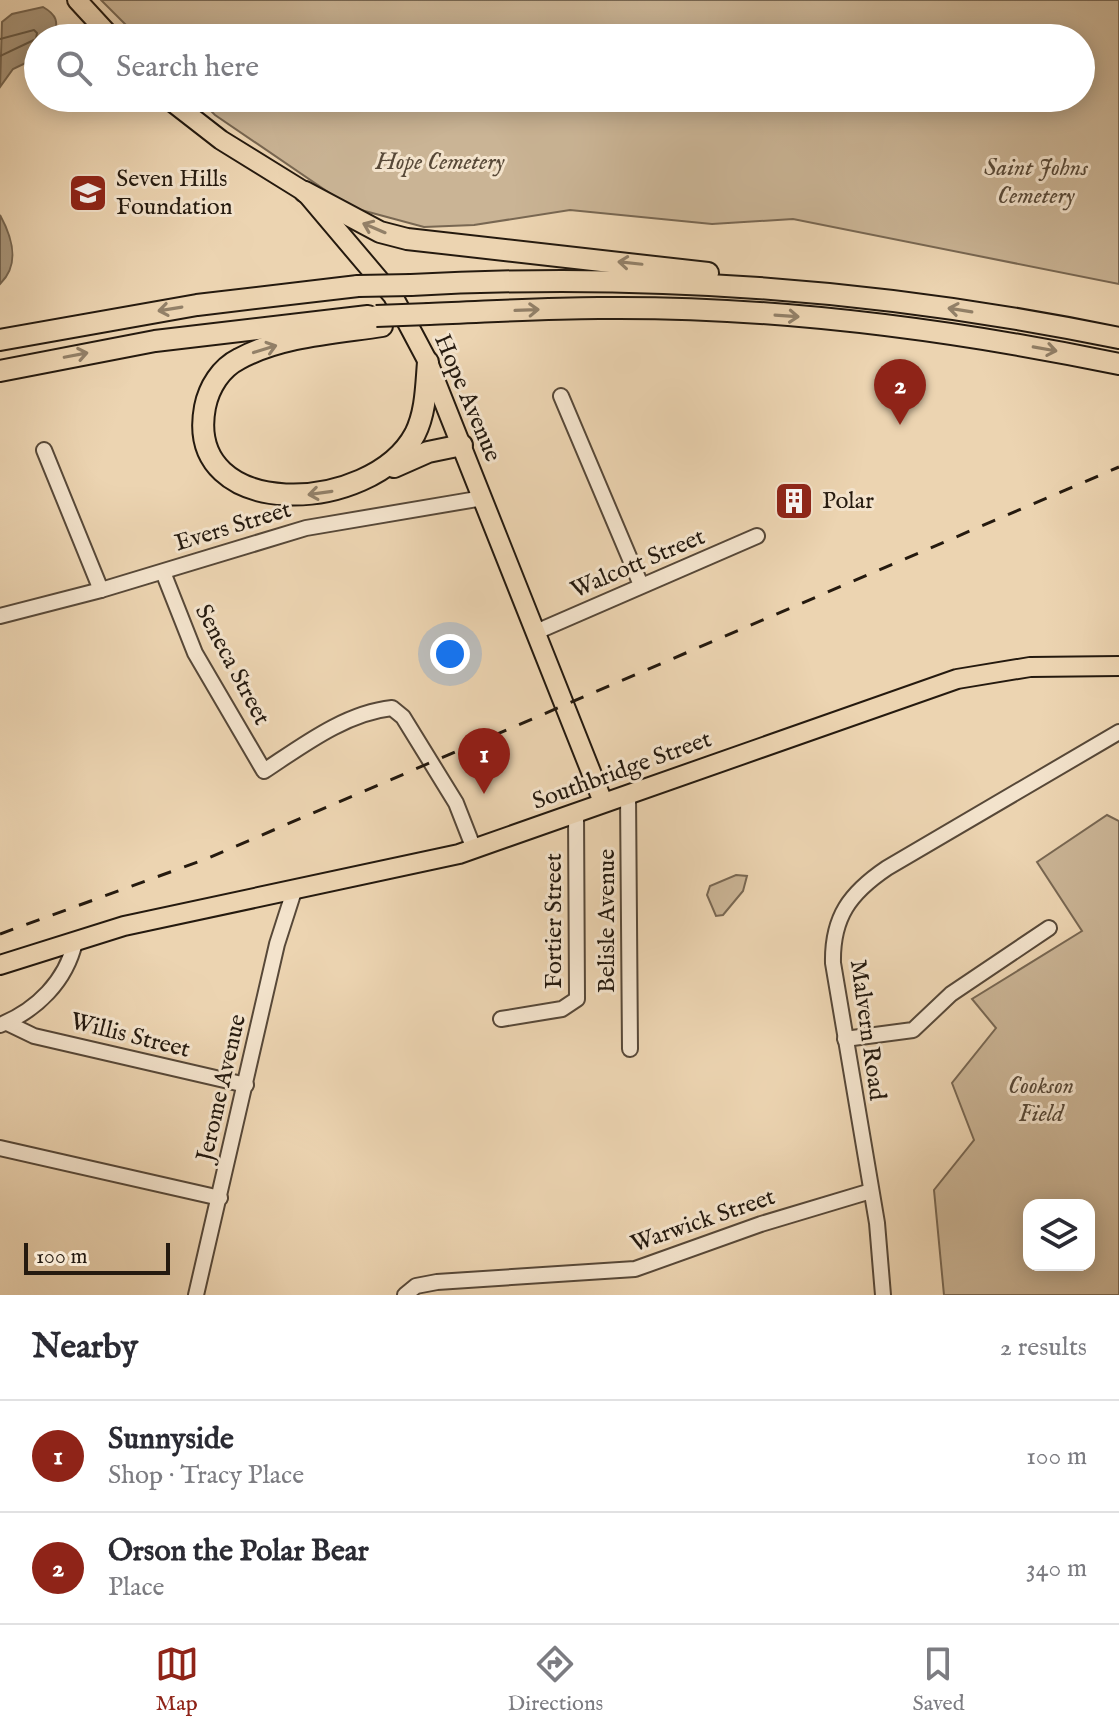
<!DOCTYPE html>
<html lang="en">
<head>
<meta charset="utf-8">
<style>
	body { margin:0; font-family:"IM FELL English",serif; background:#f2f2f3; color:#2b2b33 }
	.controls { position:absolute; right:24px; bottom:24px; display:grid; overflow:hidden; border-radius:16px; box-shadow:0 4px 20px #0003 }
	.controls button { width:72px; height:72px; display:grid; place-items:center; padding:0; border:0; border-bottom:2px solid #e1e1e2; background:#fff; color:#2b2b33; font:40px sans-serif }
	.scale { position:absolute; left:24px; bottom:20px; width:146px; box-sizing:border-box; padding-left:8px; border:4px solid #251a0f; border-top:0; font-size:22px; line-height:28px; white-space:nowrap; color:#251a0f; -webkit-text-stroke:6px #f3e3cc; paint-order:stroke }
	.you { position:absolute; left:450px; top:654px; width:28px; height:28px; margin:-20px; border:6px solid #fff; border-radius:50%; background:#1a73e8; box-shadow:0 0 0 12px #1a73e833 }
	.badge { display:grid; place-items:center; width:52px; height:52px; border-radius:50%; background:#8f2418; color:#fff; font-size:26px; font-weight:700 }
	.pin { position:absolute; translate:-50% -66px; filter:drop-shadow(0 2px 4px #0008) }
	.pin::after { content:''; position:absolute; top:42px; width:28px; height:24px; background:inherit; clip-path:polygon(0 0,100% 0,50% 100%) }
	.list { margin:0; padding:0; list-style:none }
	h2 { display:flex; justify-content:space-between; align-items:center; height:104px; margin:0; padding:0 32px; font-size:34px }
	h2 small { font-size:26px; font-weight:400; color:#7c7c81 }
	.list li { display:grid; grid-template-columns:52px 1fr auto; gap:24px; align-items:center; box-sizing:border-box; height:112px; padding:0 32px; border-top:2px solid #e1e1e2 }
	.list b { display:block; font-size:30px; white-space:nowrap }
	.list p { margin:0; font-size:26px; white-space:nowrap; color:#7c7c81 }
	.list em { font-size:26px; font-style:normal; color:#7c7c81 }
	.icon { flex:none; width:44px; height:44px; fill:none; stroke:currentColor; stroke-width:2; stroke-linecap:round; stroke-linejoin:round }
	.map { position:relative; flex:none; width:1119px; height:1295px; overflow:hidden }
	.search { position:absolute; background:#fff; box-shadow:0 4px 20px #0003; left:24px; right:24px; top:24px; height:88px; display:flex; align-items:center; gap:20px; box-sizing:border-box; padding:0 28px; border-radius:44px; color:#7c7c81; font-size:30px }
	.sheet { height:328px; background:#fff }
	nav { display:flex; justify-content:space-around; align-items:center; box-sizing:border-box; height:112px; border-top:2px solid #e1e1e2; background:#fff; font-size:22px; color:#7c7c81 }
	nav a { display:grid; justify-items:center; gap:4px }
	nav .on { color:#8f2418 }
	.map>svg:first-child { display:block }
</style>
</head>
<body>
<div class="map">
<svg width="1119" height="1295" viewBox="0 0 1119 1295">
	<rect width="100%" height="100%" fill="#ecd4b1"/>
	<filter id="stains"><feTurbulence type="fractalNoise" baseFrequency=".0025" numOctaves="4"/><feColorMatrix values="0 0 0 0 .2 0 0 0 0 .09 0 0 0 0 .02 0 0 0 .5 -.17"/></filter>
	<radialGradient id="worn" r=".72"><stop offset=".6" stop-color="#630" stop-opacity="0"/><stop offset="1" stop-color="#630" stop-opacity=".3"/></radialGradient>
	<!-- green -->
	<g fill="#cab495" stroke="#786752" stroke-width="2" fill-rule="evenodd">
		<path d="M 101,0 L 1119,0 L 1119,284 L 793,219 L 712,224 L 570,210 L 474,225 L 424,227 L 350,207 L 215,115 L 198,98 L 1081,98 L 1081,38 L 139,38 Z"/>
		<path d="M 1107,815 L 1119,821 L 1119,1295 L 944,1295 L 934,1190 L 974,1140 L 952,1083 L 996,1028 L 972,999 L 1082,931 L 1037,862 ZM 1029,1205 L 1089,1205 L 1089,1265 L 1029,1265 Z"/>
		<path d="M 736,875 L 747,876 L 743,891 L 723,915 L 716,916 L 707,895 L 710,886 Z"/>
	</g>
	<!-- water -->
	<g fill="#a8957a" stroke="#74644f" stroke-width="2">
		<path d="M 43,7 C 57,15 58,21 55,37 L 38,38 L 38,57 L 13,69 L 0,87 L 2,22 L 12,14 Z"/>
		<path d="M 0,215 C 12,237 21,264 0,284 Z"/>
	</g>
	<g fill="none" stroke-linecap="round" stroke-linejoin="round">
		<!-- shore -->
		<path stroke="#665844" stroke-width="2" d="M 0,39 L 34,30 L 37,33 L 36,39 L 0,56"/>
		<!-- minor casing -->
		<g stroke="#574838" stroke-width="18">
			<g id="minor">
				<path d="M 561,396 L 641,585"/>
				<path d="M 44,450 L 101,590"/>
				<path d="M 163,572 L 195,653 L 264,771 C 302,746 345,713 392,708 L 403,717 L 456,803 L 474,849"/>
				<path d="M 0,616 L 101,590 L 306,528 L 483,498"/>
				<path d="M 536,632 L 757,536"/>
				<path d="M 628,794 L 630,1049"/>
				<path d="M 501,1019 L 562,1009 L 577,999 L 576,812"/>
				<path d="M 7,1023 L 34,1036 L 246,1085"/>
				<path d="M 0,1025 C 37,1010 66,981 75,942"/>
				<path d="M 845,1039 L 913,1030 L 951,994 L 1049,928"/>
				<path d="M 0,1148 L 220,1198"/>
				<path d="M 196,1295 L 277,944 L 294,891"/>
				<path d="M 405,1295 L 416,1286 L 437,1282 L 635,1269 L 761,1224 L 871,1191"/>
				<path d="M 883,1295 L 877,1223 L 833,963 C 832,917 850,893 887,868 L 1119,732"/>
			</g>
		</g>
		<!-- major casing -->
		<g stroke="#251a0f" stroke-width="22">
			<g id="major">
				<path d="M 77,0 L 112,38"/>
				<path d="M 167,98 L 221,140 L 305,192 L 393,296 L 428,362 L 603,802"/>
				<path d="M 0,965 L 124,926 L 459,854 L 957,679 L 1030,667 L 1119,666"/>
			</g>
		</g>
		<!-- highway casing -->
		<g stroke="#251a0f" stroke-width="24">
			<g id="highway">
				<path d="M 305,192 L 380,232 L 407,239 L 708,273"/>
				<path d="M 411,285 C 649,272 886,290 1119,338"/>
				<path d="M 429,314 C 485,312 542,308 599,308 C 773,306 949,329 1119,364"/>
				<path d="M 382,326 C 336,333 281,336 239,359 C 221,368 209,387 205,407 C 183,523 372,515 415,434 C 426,412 426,386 428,362"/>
				<path d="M 0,340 L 197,305 L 358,286"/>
				<path d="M 0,371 L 155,341 L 368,316"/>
				<path d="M 394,467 L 428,452 L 462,445"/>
			</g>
		</g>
		<!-- minor -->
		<use href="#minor" stroke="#f3e3cc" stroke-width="14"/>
		<!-- major -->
		<use href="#major" stroke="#ecd4b1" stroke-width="18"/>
		<!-- highway -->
		<use href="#highway" stroke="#ecd4b1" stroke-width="20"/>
		<!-- rail -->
		<path stroke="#251a0f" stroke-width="3" stroke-dasharray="14 14" stroke-linecap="butt" d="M 0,934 L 206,859 L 1119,467"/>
		<!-- highway-bridge casing -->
		<g stroke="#251a0f" stroke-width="24" stroke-linecap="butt">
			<g id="highway-bridge">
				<path d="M 358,286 L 411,285"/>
				<path d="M 376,316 L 429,314"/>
			</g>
		</g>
		<!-- highway-bridge -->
		<use href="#highway-bridge" stroke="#ecd4b1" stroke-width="20"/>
	</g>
	<!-- one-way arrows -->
	<defs><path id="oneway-shaft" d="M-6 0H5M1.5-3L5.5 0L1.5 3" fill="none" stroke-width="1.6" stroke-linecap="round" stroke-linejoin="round" transform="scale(2)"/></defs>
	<g stroke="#928068">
		<use href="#oneway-shaft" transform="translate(374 228) rotate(-157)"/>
		<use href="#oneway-shaft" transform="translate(630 263) rotate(-174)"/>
		<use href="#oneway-shaft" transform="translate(170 309) rotate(171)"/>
		<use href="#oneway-shaft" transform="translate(527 310) rotate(-2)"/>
		<use href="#oneway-shaft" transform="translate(960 310) rotate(-171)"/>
		<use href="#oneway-shaft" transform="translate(787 316) rotate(4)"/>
		<use href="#oneway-shaft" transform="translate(265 349) rotate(-17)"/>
		<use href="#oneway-shaft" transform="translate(1045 349) rotate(10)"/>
		<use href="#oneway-shaft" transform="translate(76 355) rotate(-11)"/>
		<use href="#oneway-shaft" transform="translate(320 493) rotate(172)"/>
	</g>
	<!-- icons -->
	<defs>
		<g id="school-square" transform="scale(2)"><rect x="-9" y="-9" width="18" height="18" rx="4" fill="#8f2418" stroke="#f3e3cc"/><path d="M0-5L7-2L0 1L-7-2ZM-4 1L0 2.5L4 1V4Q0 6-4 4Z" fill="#fff"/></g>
		<g id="building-square" transform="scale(2)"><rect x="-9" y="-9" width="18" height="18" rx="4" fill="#8f2418" stroke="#f3e3cc"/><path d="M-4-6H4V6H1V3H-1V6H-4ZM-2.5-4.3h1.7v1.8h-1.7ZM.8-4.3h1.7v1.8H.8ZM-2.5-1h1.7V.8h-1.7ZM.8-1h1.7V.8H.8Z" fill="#fff"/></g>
	</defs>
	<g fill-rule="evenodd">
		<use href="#school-square" x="88" y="193"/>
		<use href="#building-square" x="794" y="501"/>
	</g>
	<g text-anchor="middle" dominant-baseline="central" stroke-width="6" stroke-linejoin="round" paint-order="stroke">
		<!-- park labels -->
		<g font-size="24" font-style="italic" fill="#574837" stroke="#f3e3cc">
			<text x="440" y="162">Hope Cemetery</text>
			<text x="1036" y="168">Saint Johns<tspan x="1036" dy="28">Cemetery</tspan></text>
			<text x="1041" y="1086">Cookson<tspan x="1041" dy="28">Field</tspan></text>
		</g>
		<!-- poi labels -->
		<g font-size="24" fill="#251a0f" stroke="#f3e3cc" text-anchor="start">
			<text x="116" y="179">Seven Hills<tspan x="116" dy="28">Foundation</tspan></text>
			<text x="822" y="501">Polar</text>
		</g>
		<!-- street labels -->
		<g font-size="24" fill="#251a0f" stroke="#f3e3cc">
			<text transform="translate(467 398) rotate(67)">Hope Avenue</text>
			<text transform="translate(233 527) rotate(-17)">Evers Street</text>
			<text transform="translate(638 564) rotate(-23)">Walcott Street</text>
			<text transform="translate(232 665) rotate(62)">Seneca Street</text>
			<text transform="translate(622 771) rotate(-20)">Southbridge Street</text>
			<text transform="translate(554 921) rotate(-90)">Fortier Street</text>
			<text transform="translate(607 921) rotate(-90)">Belisle Avenue</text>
			<text transform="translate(867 1030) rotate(82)">Malvern Road</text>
			<text transform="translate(130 1036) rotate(14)">Willis Street</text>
			<text transform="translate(222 1088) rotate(-77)">Jerome Avenue</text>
			<text transform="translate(703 1221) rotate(-19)">Warwick Street</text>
		</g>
	</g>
	<rect width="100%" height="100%" filter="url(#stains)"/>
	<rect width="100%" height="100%" fill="url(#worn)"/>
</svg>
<div class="controls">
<button><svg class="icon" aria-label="layers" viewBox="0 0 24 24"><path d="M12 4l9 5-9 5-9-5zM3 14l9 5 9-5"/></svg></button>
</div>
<div class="scale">100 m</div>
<div class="you"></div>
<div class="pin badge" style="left:484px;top:794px">1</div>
<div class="pin badge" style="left:900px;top:425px">2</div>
<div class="search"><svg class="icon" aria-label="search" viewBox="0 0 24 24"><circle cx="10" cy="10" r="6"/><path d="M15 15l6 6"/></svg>Search here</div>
</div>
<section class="sheet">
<h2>Nearby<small>2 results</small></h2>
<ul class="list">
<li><span class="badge">1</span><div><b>Sunnyside</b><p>Shop · Tracy Place</p></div><em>100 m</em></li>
<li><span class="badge">2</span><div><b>Orson the Polar Bear</b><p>Place</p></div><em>340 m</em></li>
</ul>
</section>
<nav>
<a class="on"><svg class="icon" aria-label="map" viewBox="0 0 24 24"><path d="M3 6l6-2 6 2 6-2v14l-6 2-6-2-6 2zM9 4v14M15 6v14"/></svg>Map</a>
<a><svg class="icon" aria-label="directions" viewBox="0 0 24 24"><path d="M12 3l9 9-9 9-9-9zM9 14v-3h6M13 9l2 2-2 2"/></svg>Directions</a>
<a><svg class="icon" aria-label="saved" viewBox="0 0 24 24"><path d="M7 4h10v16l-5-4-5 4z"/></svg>Saved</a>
</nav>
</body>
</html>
